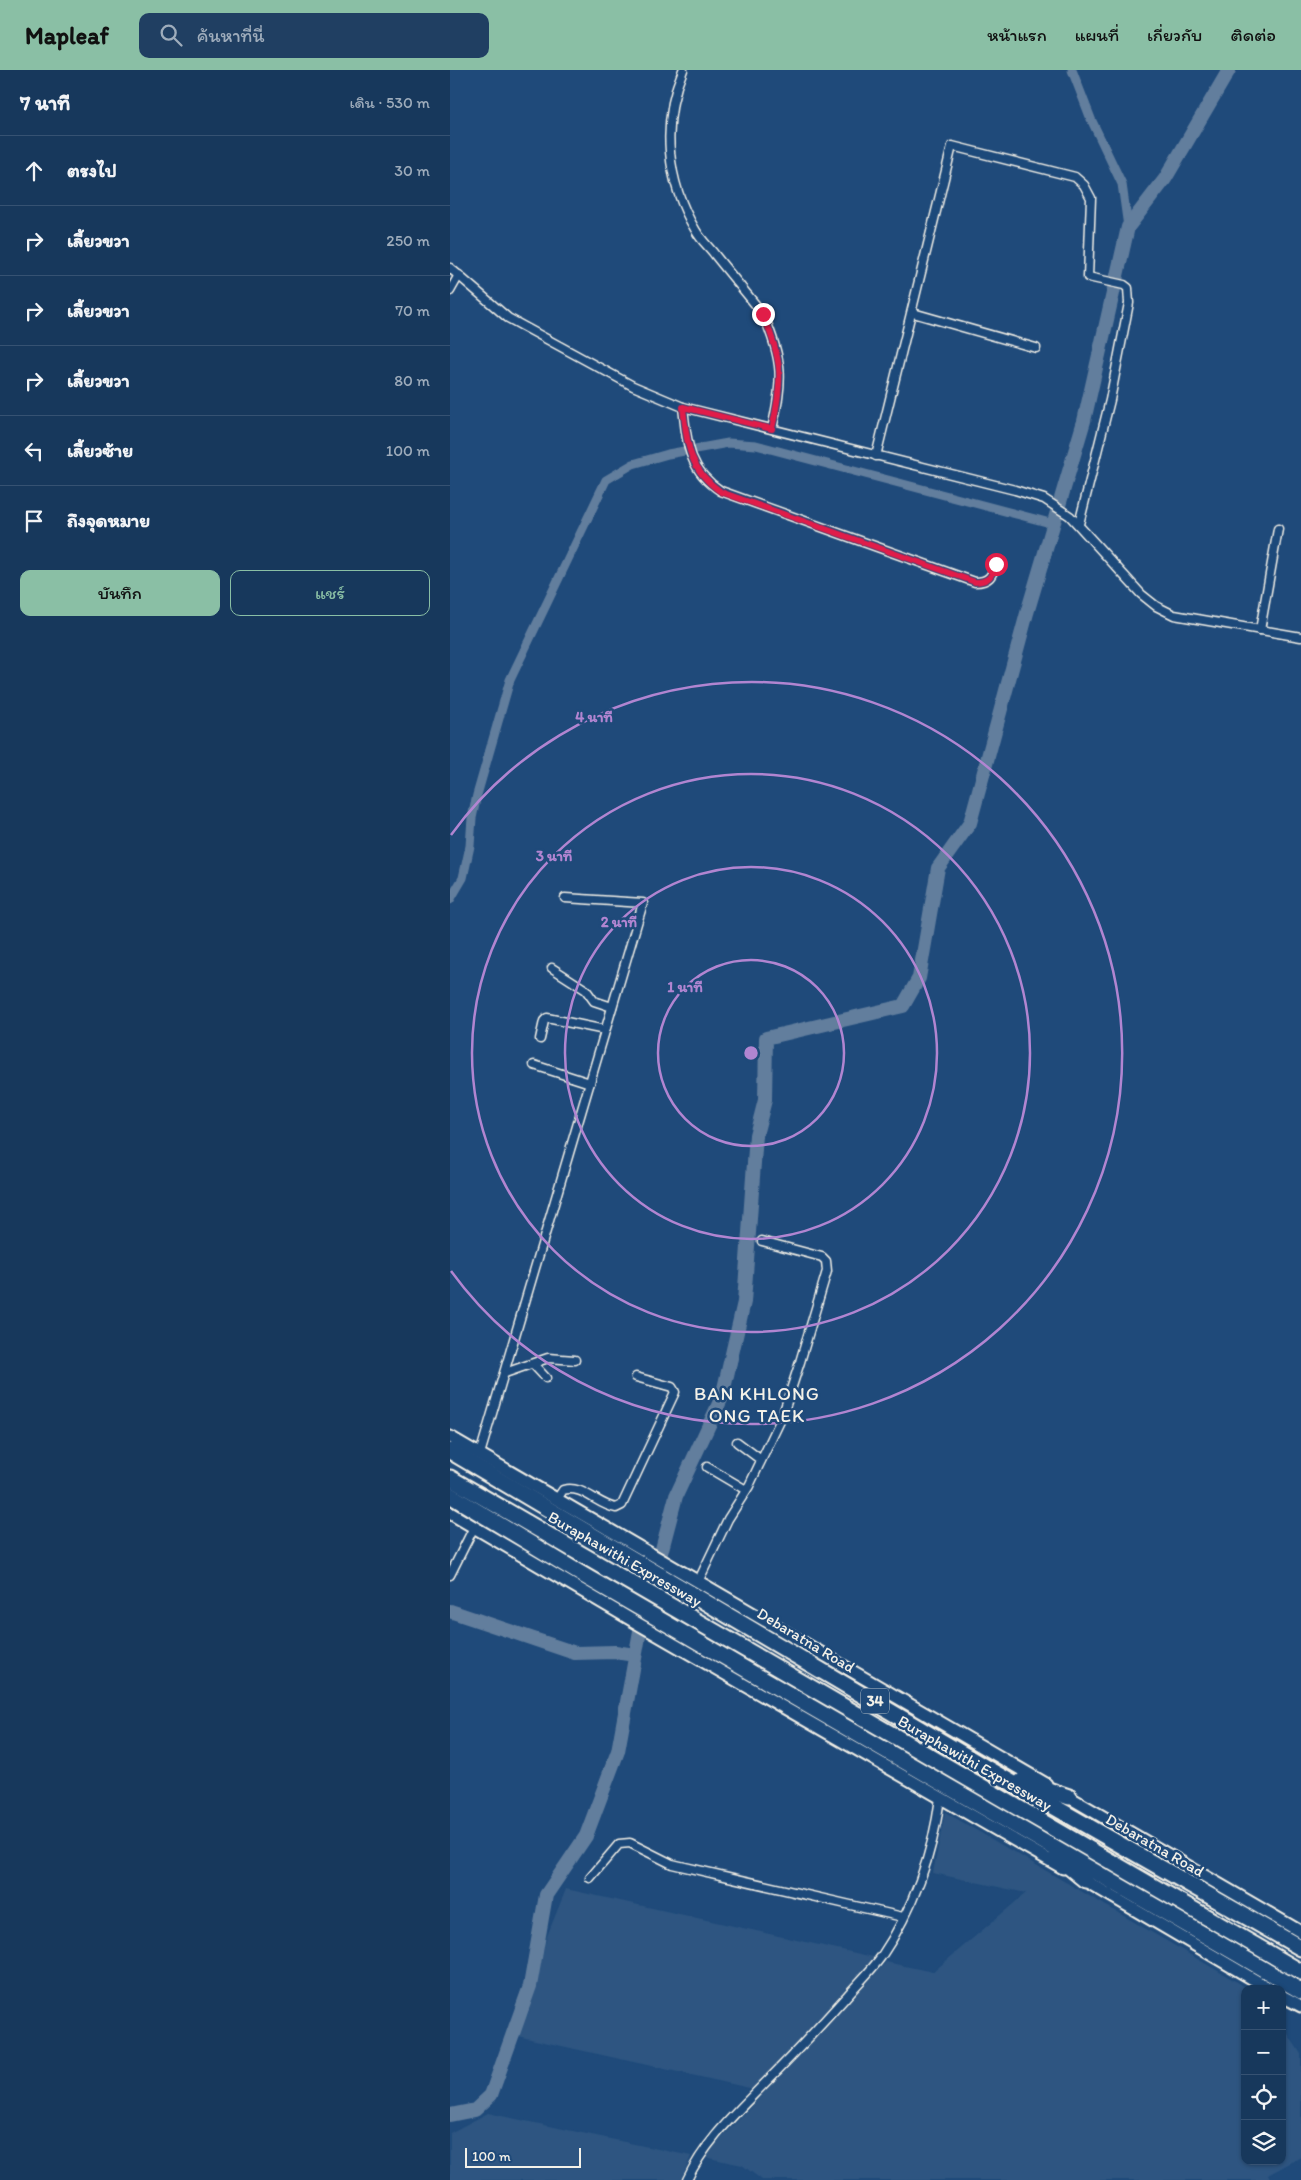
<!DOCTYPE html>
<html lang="th">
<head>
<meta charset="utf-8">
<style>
	body { margin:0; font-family:Itim,"Playpen Sans Thai",sans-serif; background:#203f62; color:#f1f3f6 }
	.controls { position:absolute; right:15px; bottom:15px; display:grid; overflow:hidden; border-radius:10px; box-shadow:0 1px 4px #0004 }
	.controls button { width:45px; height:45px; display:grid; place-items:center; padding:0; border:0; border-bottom:1px solid #365272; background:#17385c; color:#f1f3f6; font:25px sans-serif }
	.scale { position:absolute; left:15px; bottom:12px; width:116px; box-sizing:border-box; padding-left:5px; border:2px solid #f4f1e8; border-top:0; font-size:14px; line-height:18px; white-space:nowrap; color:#f4f1e8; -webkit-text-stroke:4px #1f4a7a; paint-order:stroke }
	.stop { position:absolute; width:15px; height:15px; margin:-11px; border:4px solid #e11d48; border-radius:50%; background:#fff }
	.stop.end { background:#e11d48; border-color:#fff; box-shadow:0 1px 5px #0008 }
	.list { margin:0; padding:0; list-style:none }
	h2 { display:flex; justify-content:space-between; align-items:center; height:65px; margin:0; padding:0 20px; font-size:21px }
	h2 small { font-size:16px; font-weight:400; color:#9eacbb }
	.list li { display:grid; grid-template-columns:32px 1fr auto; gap:15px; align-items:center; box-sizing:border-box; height:70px; padding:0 20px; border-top:1px solid #365272 }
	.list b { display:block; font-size:19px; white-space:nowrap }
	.list em { font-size:16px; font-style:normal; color:#9eacbb }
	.actions { display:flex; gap:10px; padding:15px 20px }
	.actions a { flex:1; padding:11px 0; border:1px solid #8abfa5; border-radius:10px; text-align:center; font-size:18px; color:#8abfa5 }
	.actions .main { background:#8abfa5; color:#111 }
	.icon { flex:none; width:28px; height:28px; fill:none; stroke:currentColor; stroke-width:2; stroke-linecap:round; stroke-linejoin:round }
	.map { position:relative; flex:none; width:851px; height:2110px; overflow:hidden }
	header { display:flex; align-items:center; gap:30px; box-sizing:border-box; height:70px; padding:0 25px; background:#8abfa5; color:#111 }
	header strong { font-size:24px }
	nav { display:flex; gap:28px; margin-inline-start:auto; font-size:18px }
	.search { width:350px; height:45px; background:#203f62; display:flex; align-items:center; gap:12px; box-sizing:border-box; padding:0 18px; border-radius:10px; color:#9eacbb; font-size:19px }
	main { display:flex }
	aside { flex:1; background:#17385c }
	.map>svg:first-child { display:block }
</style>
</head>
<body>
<header>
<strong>Mapleaf</strong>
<div class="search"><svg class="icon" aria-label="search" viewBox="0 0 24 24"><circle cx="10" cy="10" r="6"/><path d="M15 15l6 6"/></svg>ค้นหาที่นี่</div>
<nav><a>หน้าแรก</a><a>แผนที่</a><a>เกี่ยวกับ</a><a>ติดต่อ</a></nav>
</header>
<main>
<aside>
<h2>7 นาที<small>เดิน · 530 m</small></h2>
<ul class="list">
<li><svg class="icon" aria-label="ahead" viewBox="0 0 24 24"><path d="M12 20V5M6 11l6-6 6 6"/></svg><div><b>ตรงไป</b></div><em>30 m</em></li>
<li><svg class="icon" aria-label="right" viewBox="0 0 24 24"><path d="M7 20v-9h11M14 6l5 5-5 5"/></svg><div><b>เลี้ยวขวา</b></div><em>250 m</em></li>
<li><svg class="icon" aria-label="right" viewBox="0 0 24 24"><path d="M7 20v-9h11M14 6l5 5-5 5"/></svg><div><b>เลี้ยวขวา</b></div><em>70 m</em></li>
<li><svg class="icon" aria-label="right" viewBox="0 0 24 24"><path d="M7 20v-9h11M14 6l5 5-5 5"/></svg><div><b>เลี้ยวขวา</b></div><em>80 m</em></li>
<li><svg class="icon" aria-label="left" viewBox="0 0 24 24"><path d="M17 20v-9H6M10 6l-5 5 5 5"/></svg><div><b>เลี้ยวซ้าย</b></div><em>100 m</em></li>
<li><svg class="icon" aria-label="arrive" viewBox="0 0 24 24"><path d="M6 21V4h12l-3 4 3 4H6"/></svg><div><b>ถึงจุดหมาย</b></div></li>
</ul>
<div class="actions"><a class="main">บันทึก</a><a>แชร์</a></div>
</aside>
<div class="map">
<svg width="851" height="2110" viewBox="0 0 851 2110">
	<rect width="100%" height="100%" fill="#1f4a7a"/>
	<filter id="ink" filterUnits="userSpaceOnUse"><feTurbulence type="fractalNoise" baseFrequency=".02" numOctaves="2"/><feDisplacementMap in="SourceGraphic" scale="10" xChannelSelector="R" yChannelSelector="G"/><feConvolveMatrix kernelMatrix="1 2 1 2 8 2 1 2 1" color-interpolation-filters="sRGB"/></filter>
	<g filter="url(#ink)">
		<!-- built -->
		<g fill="#2d5581">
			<path d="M 495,1742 L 799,1919 L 795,1919 L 795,2091 L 832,2091 L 832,1955 L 851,1984 L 851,2087 L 818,2105 L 821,2110 L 312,2110 L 292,2095 L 254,2087 L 436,1892 L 483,1902 L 576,1823 L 483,1803 Z"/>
			<path d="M 116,1819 L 428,1888 L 304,2019 L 67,1966 L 79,1941 L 97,1866 Z"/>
			<path d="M 38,2043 L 241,2086 L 231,2110 L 0,2110 L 0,2063 Z"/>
		</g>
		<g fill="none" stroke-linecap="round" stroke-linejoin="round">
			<!-- canal -->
			<g stroke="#627e9d" stroke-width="9">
				<path d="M 622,0 L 641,49 L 672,114 L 678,157"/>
				<path d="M 0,830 L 13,808 L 20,776 L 22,748 L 27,725 L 60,610 L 156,410 L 183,394 L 218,384 L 278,373 L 306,375 L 604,454"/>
			</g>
			<!-- river -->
			<g stroke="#627e9d" stroke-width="14">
				<path d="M 211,1483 L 226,1426 L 272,1327 L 294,1232 L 306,1065 L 315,1030 L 316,968 L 453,936 L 469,908 L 488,798 L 520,753 L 577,543 L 634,351 L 678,157 L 715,109 L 779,0"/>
				<path d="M 0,1541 L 125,1583 L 165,1582 L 185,1585"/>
				<path d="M 0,2045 L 25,2040 L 41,2025 L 80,1916 L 96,1825 L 136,1766 L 168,1681 L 190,1561"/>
			</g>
			<!-- street casing -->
			<g stroke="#f4f1e8" stroke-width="11">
				<g id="street">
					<path d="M 233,0 C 211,53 216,111 246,161 C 251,170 259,177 265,185 C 281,205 297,224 313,244 C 334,292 333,310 322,359"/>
					<path d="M 0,198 L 58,248 L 183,316 L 233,337 L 565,420 L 594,429 L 620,446 L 691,524 L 706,536 L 724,545 L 851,567"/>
					<path d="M 0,221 L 9,205"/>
					<path d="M 463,243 L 586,278"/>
					<path d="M 233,337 C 237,373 238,400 271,421 L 525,512 C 539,512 542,506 546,494"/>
					<path d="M 426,386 L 502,76 L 625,107 L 634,115 L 641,128 L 638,207 L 674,215 L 678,218 L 679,233 L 660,330 L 629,454"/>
					<path d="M 810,560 L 828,459"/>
					<path d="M 102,898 L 136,920 L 144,931 L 162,937"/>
					<path d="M 90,969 L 94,951 L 97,948 L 155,960"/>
					<path d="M 84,995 L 140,1013"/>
					<path d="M 83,1294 L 96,1308"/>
					<path d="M 55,1303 L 98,1288 L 125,1290"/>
					<path d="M 287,1372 L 311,1390"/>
					<path d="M 30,1384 L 193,833 L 115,828"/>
					<path d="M 257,1397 L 296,1420"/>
					<path d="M 107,1429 L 113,1420 C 132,1414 147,1435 166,1438 L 172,1435 L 225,1322 L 222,1317 L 186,1307"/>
					<path d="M 0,1505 L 24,1457"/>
					<path d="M 248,1512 L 278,1449 L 299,1416 L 332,1347 L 350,1292 L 377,1201 L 376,1191 L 372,1187 L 312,1171"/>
					<path d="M 140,1808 L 169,1774 L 180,1773 L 222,1794 L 453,1847"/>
					<path d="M 237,2110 C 255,2071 286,2043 315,2013 C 343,1985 370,1956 396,1927 C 407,1914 421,1901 431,1887 C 463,1840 483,1784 490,1728"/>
				</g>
			</g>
			<!-- secondary casing -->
			<g stroke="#f4f1e8" stroke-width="15">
				<g id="secondary">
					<path d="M 0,1367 L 596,1714"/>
					<path d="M 0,1443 L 192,1556 L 613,1798"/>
					<path d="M 612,1723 L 851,1862"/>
					<path d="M 629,1807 L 820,1919"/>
					<path d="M 832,1926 L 851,1936"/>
				</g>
			</g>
			<!-- highway casing -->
			<g stroke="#f4f1e8" stroke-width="19">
				<g id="highway">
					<path d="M 0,1381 L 536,1698 L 851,1878"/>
					<path d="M 0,1408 L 851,1902"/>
					<path d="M 0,1425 L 126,1501 L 851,1921"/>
					<path d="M 572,1711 L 619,1727"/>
					<path d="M 607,1787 L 635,1810"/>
				</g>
			</g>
			<!-- street -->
			<use href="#street" stroke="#1f4a7a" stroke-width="8"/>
			<!-- secondary -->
			<use href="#secondary" stroke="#1f4a7a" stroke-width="11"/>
			<!-- highway -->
			<use href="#highway" stroke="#1f4a7a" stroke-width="15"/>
		</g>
	</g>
	<g fill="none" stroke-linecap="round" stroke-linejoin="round" filter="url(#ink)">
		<!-- route -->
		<path stroke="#e11d48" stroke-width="6" d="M 313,244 C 333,292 333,309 322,359 L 233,337 C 237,373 238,399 271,422 L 525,512 C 539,512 542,506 546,494"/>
	</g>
	<!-- distance rings -->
	<g fill="none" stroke="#b185d1" stroke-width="2.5">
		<circle cx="301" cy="983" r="93"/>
		<circle cx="301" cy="983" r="186"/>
		<circle cx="301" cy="983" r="279"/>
		<path d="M1 765A371 371 0 1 1 1 1201"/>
	</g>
	<g text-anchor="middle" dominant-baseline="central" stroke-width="5" stroke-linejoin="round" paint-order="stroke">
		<!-- shield labels -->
		<rect fill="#1f4a7a" stroke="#b4bfc7" stroke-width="1" x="411" y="1618.5" width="28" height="25" rx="4"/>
		<g font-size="15" font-weight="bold" fill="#f4f1e8">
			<text x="425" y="1631">34</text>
		</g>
		<!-- street labels -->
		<g font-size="16" fill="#f4f1e8" stroke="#1f4a7a">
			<text transform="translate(175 1489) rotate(30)">Buraphawithi Expressway</text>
			<text transform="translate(356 1570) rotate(31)">Debaratna Road</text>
			<text transform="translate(525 1693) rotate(30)">Buraphawithi Expressway</text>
			<text transform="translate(705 1775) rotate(30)">Debaratna Road</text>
		</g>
		<!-- quarter labels -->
		<g font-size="19" letter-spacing="1" fill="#f4f1e8" stroke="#1f4a7a">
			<text x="307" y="1323">BAN KHLONG<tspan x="307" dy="22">ONG TAEK</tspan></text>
		</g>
	</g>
	<circle cx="301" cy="983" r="8" fill="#b185d1" stroke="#1f4a7a" stroke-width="2.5"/>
	<g font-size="15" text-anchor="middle" font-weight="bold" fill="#b185d1" stroke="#1f4a7a" stroke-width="5" stroke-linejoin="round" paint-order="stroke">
		<text x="144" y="652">4 นาที</text>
		<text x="104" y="791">3 นาที</text>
		<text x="169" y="857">2 นาที</text>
		<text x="235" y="922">1 นาที</text>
	</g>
</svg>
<div class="controls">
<button>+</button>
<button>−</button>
<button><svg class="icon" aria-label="locate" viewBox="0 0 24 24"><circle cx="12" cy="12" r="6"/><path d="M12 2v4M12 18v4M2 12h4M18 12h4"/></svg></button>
<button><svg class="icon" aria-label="layers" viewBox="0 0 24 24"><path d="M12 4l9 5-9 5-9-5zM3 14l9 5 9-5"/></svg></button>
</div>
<div class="scale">100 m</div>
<div class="stop" style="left:546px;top:494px"></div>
<div class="stop end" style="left:313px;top:244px"></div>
</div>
</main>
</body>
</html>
